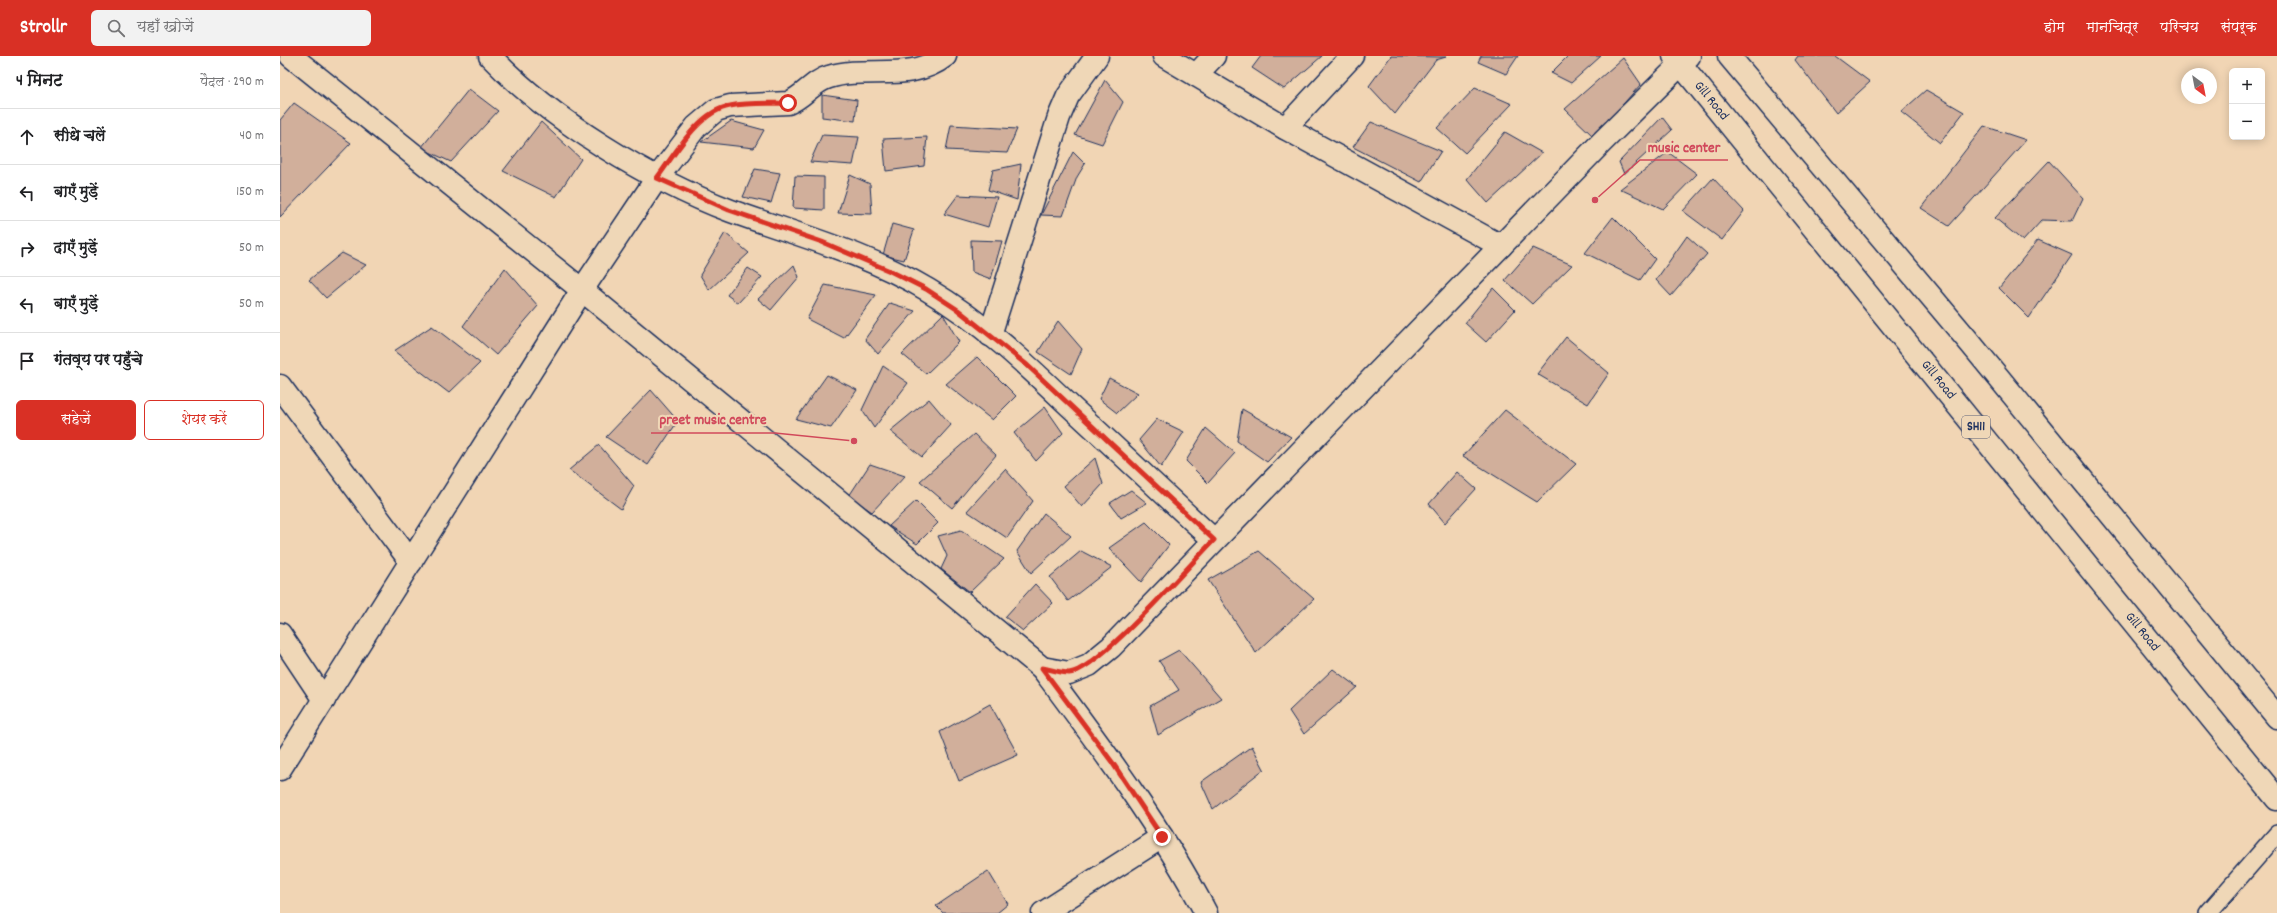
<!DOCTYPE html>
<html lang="hi">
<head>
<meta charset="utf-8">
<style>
	body { margin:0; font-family:Dekko,"Playpen Sans Deva",sans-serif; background:#f2f2f2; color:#202124 }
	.controls { position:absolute; right:12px; top:12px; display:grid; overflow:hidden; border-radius:6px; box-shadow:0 2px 10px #0003 }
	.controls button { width:36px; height:36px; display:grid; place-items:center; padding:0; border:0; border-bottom:1px solid #e0e0e0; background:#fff; color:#202124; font:20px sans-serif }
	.compass { position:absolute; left:1901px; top:12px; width:36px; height:36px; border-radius:50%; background:#fff; box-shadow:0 2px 10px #0003; rotate:148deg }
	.stop { position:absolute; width:12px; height:12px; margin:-9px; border:3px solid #d93025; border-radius:50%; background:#fff }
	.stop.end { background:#d93025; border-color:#fff; box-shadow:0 1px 4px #0008 }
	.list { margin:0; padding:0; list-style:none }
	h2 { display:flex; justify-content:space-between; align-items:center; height:52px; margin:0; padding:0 16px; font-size:17px }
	h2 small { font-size:13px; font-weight:400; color:#757577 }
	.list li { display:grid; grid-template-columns:26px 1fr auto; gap:12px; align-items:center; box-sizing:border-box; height:56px; padding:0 16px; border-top:1px solid #e0e0e0 }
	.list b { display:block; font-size:15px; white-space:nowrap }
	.list em { font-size:13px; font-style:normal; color:#757577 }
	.actions { display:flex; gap:8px; padding:12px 16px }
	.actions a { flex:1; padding:9px 0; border:1px solid #d93025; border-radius:6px; text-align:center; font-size:14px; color:#d93025 }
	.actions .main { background:#d93025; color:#fff }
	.icon { flex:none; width:22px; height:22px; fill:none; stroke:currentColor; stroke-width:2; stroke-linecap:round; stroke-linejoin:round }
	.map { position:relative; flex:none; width:1997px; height:857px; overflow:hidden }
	header { display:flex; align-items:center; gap:24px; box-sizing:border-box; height:56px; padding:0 20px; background:#d93025; color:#fff }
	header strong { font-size:19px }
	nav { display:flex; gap:22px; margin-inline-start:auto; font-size:14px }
	.search { width:280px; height:36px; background:#f2f2f2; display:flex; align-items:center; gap:10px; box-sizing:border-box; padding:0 14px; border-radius:6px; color:#757577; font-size:15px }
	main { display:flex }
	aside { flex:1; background:#fff }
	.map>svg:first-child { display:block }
</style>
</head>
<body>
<header>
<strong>Strollr</strong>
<div class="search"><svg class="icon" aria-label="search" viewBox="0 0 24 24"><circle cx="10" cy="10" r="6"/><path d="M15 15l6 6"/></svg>यहाँ खोजें</div>
<nav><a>होम</a><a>मानचित्र</a><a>परिचय</a><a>संपर्क</a></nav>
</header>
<main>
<aside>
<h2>4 मिनट<small>पैदल · 290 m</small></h2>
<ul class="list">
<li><svg class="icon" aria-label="ahead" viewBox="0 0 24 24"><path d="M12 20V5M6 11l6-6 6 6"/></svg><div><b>सीधे चलें</b></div><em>40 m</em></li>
<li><svg class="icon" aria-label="left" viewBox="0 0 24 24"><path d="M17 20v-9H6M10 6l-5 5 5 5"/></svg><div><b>बाएँ मुड़ें</b></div><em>150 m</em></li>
<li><svg class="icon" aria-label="right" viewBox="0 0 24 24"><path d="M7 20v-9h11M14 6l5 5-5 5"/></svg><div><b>दाएँ मुड़ें</b></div><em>50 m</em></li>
<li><svg class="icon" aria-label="left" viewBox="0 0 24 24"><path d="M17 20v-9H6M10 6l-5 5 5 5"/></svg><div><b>बाएँ मुड़ें</b></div><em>50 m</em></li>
<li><svg class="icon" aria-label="arrive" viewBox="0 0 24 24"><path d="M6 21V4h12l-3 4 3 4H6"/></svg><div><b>गंतव्य पर पहुँचे</b></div></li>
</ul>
<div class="actions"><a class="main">सहेजें</a><a>शेयर करें</a></div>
</aside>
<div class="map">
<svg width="1997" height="857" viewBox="0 0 1997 857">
	<rect width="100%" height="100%" fill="#f1d5b4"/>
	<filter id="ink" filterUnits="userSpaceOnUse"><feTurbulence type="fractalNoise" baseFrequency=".025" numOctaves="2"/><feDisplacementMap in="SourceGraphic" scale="8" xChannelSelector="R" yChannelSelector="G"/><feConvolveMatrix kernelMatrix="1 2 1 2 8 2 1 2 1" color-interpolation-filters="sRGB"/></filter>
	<g filter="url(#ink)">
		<!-- building -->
		<g fill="#d1af9b" stroke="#1b2f5e">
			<path d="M 981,0 L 1042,0 L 1004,33 L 972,12 Z"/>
			<path d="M 1111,0 L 1166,1 L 1156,4 L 1115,58 L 1089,30 Z"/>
			<path d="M 1201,0 L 1238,0 L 1226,18 L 1198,6 Z"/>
			<path d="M 1288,0 L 1321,0 L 1291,27 L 1271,17 Z"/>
			<path d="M 1518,0 L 1555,0 L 1590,26 L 1556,57 L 1515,4 Z"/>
			<path d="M 1343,2 L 1361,28 L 1314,81 L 1285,53 Z"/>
			<path d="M 825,24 L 843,46 L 822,88 L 795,79 Z"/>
			<path d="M 1195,32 L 1232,48 L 1185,97 L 1157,72 Z"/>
			<path d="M 189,33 L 218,55 L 171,106 L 141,92 Z"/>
			<path d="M 1646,34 L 1684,56 L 1660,87 L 1621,56 Z"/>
			<path d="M 542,39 L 577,44 L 575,65 L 542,61 Z"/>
			<path d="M 14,47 L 71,87 L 0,161 L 0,64 Z"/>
			<path d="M 1382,61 L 1392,74 L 1344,118 L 1339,106 Z"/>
			<path d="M 451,65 L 484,74 L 474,92 L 421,86 Z"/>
			<path d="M 261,66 L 301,103 L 276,141 L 223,115 Z"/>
			<path d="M 1091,66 L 1161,95 L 1141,126 L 1073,91 Z"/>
			<path d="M 671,69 L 737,73 L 727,97 L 666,94 Z"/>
			<path d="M 1704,70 L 1746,84 L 1669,170 L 1641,152 Z"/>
			<path d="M 1225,76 L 1262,97 L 1208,147 L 1187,123 Z"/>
			<path d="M 542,79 L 579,81 L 573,109 L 530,106 Z"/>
			<path d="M 647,81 L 644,110 L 606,115 L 603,83 Z"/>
			<path d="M 793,96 L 805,108 L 797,121 L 783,160 L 761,159 Z"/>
			<path d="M 1388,96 L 1417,118 L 1383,153 L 1340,133 Z"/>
			<path d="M 1769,105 L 1803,142 L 1792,165 L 1762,164 L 1743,185 L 1715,162 Z"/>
			<path d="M 741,108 L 737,144 L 708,134 L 713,114 Z"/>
			<path d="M 475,113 L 500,117 L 491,147 L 463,141 Z"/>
			<path d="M 570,119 L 590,128 L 592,158 L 558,157 Z"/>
			<path d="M 515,120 L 544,121 L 544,154 L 513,152 Z"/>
			<path d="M 1433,122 L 1464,155 L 1442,184 L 1403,155 Z"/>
			<path d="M 678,139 L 717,141 L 708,171 L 664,158 Z"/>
			<path d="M 1333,161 L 1375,203 L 1360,224 L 1305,197 Z"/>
			<path d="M 612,168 L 634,174 L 624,204 L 603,199 Z"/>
			<path d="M 445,177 L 469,197 L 429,234 L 420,219 Z"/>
			<path d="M 1407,180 L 1427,198 L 1391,240 L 1376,224 Z"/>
			<path d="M 691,184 L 722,185 L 711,223 L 692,216 Z"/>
			<path d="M 1758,184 L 1792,199 L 1749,262 L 1719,232 Z"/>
			<path d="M 1253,192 L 1292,209 L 1252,248 L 1225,224 Z"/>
			<path d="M 62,197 L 86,209 L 46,242 L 29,224 Z"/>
			<path d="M 514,209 L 519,221 L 491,254 L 478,243 Z"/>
			<path d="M 225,212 L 258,250 L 216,299 L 183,270 Z"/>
			<path d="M 468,212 L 482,221 L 458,247 L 447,239 Z"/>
			<path d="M 545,229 L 596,239 L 564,282 L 527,263 Z"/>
			<path d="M 1213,232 L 1235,254 L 1206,286 L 1185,267 Z"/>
			<path d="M 610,247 L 635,255 L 598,298 L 585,283 Z"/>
			<path d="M 663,258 L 679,286 L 646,318 L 622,298 Z"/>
			<path d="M 778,265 L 802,293 L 791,318 L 758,296 Z"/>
			<path d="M 152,270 L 200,307 L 169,337 L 114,295 Z"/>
			<path d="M 1286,281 L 1329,317 L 1308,348 L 1257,318 Z"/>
			<path d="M 697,301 L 736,340 L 712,364 L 666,328 Z"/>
			<path d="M 603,310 L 628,327 L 594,372 L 582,354 Z"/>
			<path d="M 547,319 L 577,334 L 551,372 L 516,363 Z"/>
			<path d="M 829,322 L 858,337 L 837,357 L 819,343 Z"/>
			<path d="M 371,334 L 398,365 L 368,409 L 326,381 Z"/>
			<path d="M 649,343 L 671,369 L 642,401 L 610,375 Z"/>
			<path d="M 765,351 L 783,377 L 756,405 L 734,377 Z"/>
			<path d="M 962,353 L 1011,381 L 987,406 L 957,385 Z"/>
			<path d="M 1225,354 L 1296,408 L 1257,446 L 1183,400 Z"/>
			<path d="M 877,363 L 904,376 L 881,411 L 859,384 Z"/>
			<path d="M 926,372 L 955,397 L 928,427 L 906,405 Z"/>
			<path d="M 694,378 L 716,399 L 672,452 L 640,425 Z"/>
			<path d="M 319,389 L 354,430 L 341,453 L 289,414 Z"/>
			<path d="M 815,402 L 823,428 L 802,451 L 784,430 Z"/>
			<path d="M 590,408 L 625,420 L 592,456 L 569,440 Z"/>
			<path d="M 725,413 L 753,445 L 727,482 L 687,455 Z"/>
			<path d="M 1177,416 L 1196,433 L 1165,467 L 1149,448 Z"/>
			<path d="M 851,434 L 867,447 L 841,462 L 830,447 Z"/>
			<path d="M 636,445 L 658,467 L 637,488 L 609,470 Z"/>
			<path d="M 764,457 L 791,480 L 751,517 L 737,495 Z"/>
			<path d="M 866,466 L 889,489 L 861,526 L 829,492 Z"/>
			<path d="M 681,474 L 724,503 L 690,536 L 661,513 L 667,500 L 658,480 Z"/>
			<path d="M 801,495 L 832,511 L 788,545 L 770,521 Z"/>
			<path d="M 979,495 L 1034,543 L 976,597 L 928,524 Z"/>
			<path d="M 755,528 L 773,547 L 743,575 L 725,561 Z"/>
			<path d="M 899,594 L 941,642 L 878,679 L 870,650 L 899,634 L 879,605 Z"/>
			<path d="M 1053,613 L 1077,631 L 1024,678 L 1009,655 Z"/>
			<path d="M 710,648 L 738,699 L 679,725 L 660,676 Z"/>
			<path d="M 972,690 L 984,713 L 933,753 L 921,726 Z"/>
			<path d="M 708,815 L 728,848 L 717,857 L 663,857 L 656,850 Z"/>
		</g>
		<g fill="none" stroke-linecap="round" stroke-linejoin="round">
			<!-- lane casing -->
			<g stroke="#1b2f5e" stroke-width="20">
				<path id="lane" d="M 1928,857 L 1997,778"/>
			</g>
			<!-- street casing -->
			<g stroke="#1b2f5e" stroke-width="25">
				<g id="street">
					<path d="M 210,0 C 269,63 371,125 451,155 C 517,179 587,197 648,234 C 701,265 747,309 791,351 C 839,395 886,440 934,484"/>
					<path d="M 884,0 L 1005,72 L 1221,190"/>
					<path d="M 916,19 L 934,0"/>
					<path d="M 1005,72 L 1072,0"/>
					<path d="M 710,279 L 779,61 L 788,40 L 817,0"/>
					<path d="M 0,330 L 131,506"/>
					<path d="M 0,578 L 44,644"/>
					<path d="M 762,612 C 821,691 880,769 926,857"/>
					<path d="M 0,713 L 302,234 L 377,122 L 416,71 L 436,54 L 450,50 L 508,47 C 524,41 533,25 549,21 C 587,9 631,27 665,0"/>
					<path d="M 763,857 L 882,781"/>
				</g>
			</g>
			<!-- secondary casing -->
			<g stroke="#1b2f5e" stroke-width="25">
				<path id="secondary" d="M 11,0 L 302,234 L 762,612 L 789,617 L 809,609 L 831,591 L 1322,86 L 1409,0"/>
			</g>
			<!-- primary casing -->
			<g stroke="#1b2f5e" stroke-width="25">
				<g id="primary">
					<path d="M 1394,0 L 1997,743"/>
					<path d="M 1449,0 L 1691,288 L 1997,661"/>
				</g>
			</g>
			<!-- lane -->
			<use href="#lane" stroke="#efd7b7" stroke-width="17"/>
			<!-- street -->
			<use href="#street" stroke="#efd7b7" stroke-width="22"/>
			<!-- secondary -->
			<use href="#secondary" stroke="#efd7b7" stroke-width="22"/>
			<!-- primary -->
			<use href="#primary" stroke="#efd7b7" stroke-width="22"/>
		</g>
	</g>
	<g fill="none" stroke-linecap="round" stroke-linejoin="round" filter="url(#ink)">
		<!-- route -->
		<path stroke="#d93025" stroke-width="5" d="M 508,47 C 489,48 469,46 450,50 C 419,55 395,98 377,122 L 449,154 L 542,186 L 610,215 L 646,233 L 678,254 L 747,309 L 934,484 C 909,509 818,615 789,617 C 780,617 770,613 762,612 L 832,706 L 882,781"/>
	</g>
	<g text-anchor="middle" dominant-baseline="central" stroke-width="4" stroke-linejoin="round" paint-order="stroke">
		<!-- shield labels -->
		<rect fill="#efd7b7" stroke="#5b6179" stroke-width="1" x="1682" y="360" width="28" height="22" rx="3"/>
		<g font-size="13" font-weight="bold" fill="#1b2f5e">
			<text x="1696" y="371">SH11</text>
		</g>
		<!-- street labels -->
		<g font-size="14" fill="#1b2f5e" stroke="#efd7b7">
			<text transform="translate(1431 45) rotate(51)">Gill Road</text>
			<text transform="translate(1658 324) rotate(51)">Gill Road</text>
			<text transform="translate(1862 576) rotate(51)">Gill Road</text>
		</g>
	</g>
	<!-- callouts -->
	<path fill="none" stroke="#d1495b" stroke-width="1.5" d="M1315 144L1360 104H1448M574 385L495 377H371"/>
	<g fill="#d1495b" stroke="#efd7b7" stroke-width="1.5">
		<circle cx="1315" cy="144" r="4"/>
		<circle cx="574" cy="385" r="4"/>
	</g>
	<g font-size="15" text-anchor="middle" font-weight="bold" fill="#d1495b" stroke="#efd7b7" stroke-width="4" stroke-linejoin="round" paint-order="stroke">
		<text x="1404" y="96">music center</text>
		<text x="433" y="368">preet music centre</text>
	</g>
</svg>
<div class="controls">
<button>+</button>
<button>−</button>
</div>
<svg class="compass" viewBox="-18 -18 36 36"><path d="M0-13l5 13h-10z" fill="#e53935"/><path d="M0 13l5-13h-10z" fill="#757577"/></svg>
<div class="stop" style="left:508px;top:47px"></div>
<div class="stop end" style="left:882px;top:781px"></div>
</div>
</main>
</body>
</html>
